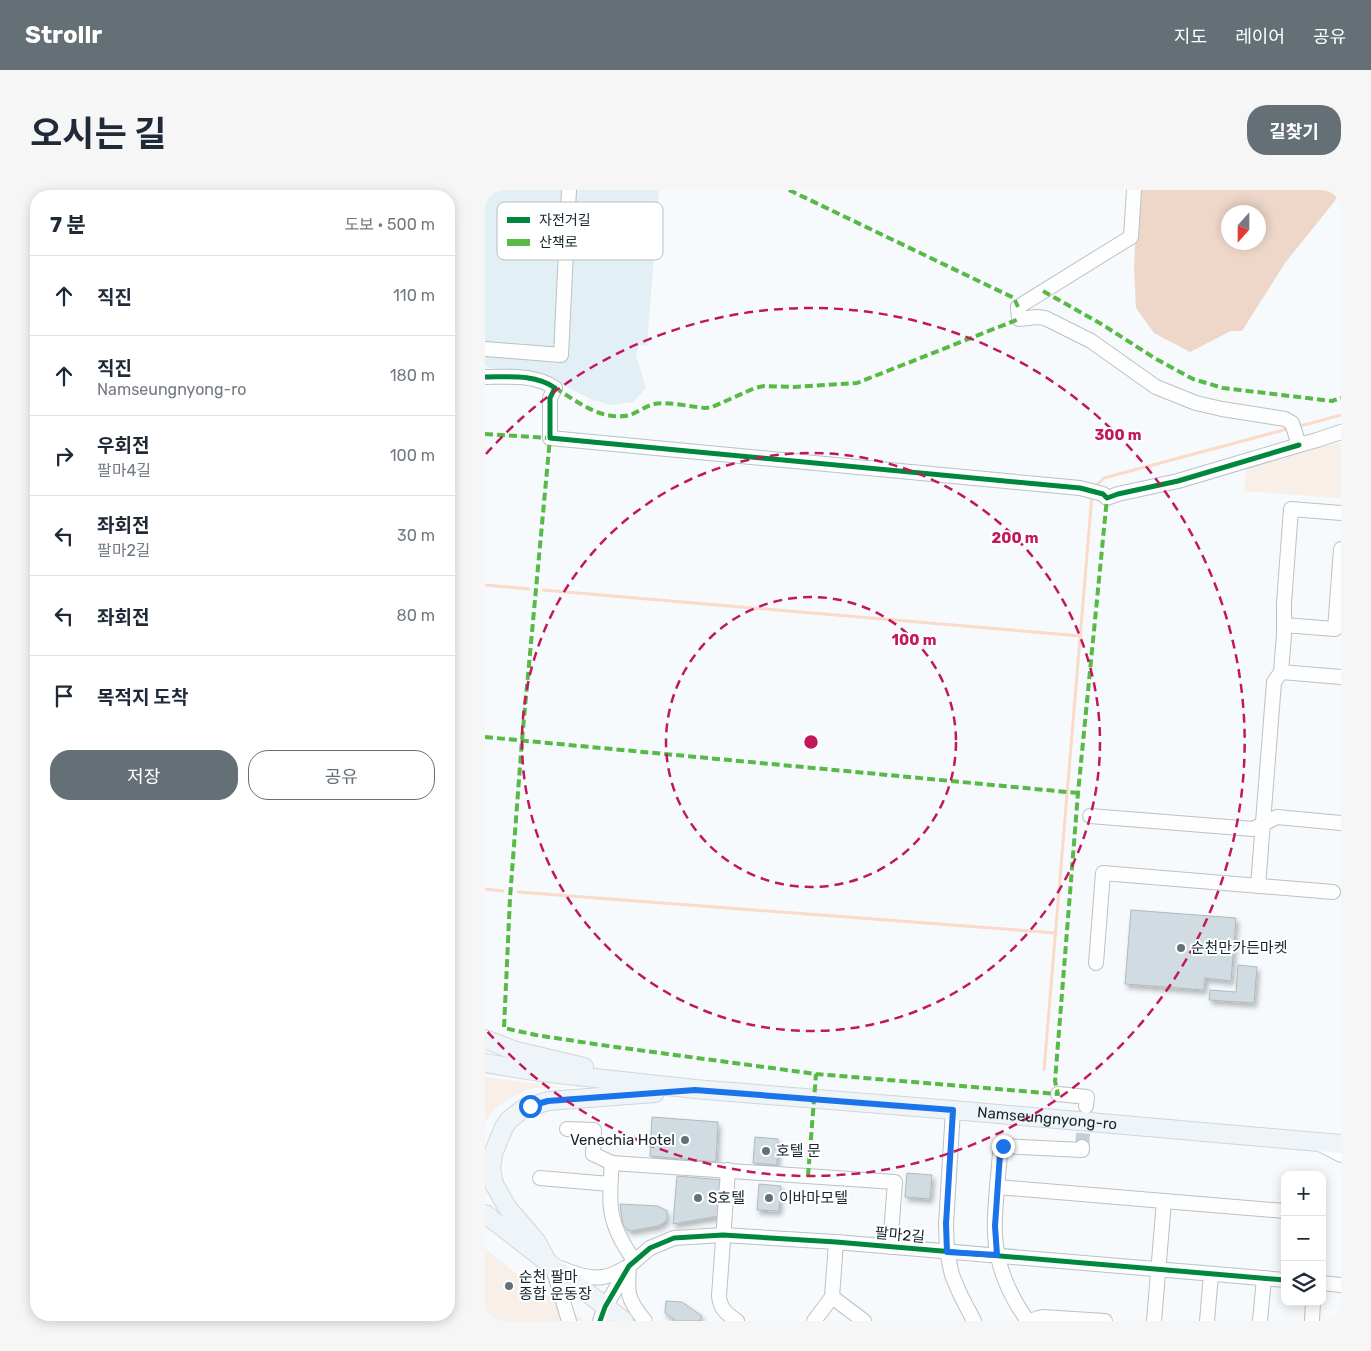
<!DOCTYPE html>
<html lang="ko">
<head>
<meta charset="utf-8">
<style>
	body { margin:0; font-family:Rubik,"Noto Sans KR",sans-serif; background:#f6f6f7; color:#1f2937 }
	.controls { position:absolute; right:15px; bottom:15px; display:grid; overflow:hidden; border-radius:10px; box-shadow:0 2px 12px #0003 }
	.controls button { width:45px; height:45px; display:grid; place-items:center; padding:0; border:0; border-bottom:1px solid #e0e1e3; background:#fff; color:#1f2937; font:25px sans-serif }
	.compass { position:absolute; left:736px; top:15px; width:45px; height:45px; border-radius:50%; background:#fff; box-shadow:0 2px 12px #0003; rotate:201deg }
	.stop { position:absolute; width:15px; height:15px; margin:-11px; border:4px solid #1a73e8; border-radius:50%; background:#fff }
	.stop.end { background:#1a73e8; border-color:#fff; box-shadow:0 1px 5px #0008 }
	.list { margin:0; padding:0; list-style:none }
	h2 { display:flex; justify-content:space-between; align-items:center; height:65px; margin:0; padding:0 20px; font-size:21px }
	h2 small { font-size:16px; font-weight:400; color:#747a83 }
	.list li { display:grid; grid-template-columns:32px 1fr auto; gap:15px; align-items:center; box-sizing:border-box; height:80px; padding:0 20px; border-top:1px solid #e0e1e3 }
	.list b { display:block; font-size:19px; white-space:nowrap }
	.list p { margin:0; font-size:16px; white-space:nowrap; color:#747a83 }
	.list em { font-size:16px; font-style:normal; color:#747a83 }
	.actions { display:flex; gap:10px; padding:15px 20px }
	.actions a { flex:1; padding:11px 0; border:1px solid #647075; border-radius:20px; text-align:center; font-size:18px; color:#647075 }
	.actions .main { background:#647075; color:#fff }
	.icon { flex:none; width:28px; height:28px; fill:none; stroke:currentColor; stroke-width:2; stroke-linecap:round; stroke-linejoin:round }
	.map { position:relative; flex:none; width:856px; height:1131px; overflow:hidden; border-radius:20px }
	header { display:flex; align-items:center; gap:30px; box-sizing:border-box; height:70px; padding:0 25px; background:#647075; color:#fff }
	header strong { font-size:24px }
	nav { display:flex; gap:28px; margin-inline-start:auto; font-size:18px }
	.intro { display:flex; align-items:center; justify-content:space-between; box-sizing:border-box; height:120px; padding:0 30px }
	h1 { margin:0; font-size:35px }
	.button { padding:12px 22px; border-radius:20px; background:#647075; color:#fff; font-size:18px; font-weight:700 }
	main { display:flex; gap:30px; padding:0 30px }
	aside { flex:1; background:#fff; border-radius:20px; box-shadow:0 2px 12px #0003 }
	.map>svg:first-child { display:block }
</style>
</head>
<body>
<header>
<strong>Strollr</strong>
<nav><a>지도</a><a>레이어</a><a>공유</a></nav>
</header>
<div class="intro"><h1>오시는 길</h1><a class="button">길찾기</a></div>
<main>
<aside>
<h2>7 분<small>도보 · 500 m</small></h2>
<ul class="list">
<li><svg class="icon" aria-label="ahead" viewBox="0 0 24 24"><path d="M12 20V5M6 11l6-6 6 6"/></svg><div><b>직진</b></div><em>110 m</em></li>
<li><svg class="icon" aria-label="ahead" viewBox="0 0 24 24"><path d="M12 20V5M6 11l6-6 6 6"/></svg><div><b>직진</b><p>Namseungnyong-ro</p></div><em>180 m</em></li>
<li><svg class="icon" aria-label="right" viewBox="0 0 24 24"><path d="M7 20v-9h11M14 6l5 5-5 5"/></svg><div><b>우회전</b><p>팔마4길</p></div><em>100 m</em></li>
<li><svg class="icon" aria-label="left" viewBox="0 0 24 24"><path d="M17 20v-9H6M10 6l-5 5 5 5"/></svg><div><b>좌회전</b><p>팔마2길</p></div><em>30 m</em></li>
<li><svg class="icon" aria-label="left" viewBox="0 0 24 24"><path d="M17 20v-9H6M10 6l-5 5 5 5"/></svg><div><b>좌회전</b></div><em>80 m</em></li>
<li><svg class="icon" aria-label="arrive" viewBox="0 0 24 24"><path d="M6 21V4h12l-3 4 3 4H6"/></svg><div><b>목적지 도착</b></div></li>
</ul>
<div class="actions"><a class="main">저장</a><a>공유</a></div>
</aside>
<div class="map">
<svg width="856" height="1131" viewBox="0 0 856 1131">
	<defs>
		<filter id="shadow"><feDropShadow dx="2.5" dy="4" stdDeviation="2.5" flood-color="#0004"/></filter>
	</defs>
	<rect width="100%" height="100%" fill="#f6fafc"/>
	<!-- built -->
	<path fill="#e2eff5" d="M 0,0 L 174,0 L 162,156 L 154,155 L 151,165 L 161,198 L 148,212 L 127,215 L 107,210 L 59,185 L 36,181 L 0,177 Z"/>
	<!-- green -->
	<g fill="#f9efe9">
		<path d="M 856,253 L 856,308 L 759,301 L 762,270 Z"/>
		<path d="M 0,887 L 82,898 L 46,898 L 23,909 L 12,917 L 3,928 L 0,935 Z"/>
		<path d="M 0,1058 L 34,1086 L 100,1131 L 0,1131 Z"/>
	</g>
	<!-- forest -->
	<path fill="#eed6c9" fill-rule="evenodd" d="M 653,0 L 855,0 L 849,12 L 800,73 L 757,141 L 746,141 L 705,162 L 669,143 L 651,118 L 649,76 ZM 744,22 L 774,22 L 774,52 L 744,52 Z"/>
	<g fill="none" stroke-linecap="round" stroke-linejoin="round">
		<!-- stream -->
		<g stroke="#fadac8" stroke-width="3">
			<path d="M 812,237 L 856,225"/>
			<path d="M 610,297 L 619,288 L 806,238"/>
			<path d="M 0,395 L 44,399"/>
			<path d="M 58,400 L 596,446"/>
			<path d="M 0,699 L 18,701"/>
			<path d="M 33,702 L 571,743"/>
			<path d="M 559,880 L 607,305"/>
		</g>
	</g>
	<!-- building -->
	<g fill="#d0dce1" stroke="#b0b9bd" filter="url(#shadow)">
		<path d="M 646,720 L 751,728 L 746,791 L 720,788 L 719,800 L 640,794 Z"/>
		<path d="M 753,775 L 772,777 L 769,813 L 724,810 L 725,800 L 751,802 Z"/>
		<path d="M 167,927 L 233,932 L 231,972 L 165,966 Z"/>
		<path d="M 270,947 L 293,949 L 292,975 L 268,973 Z"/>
		<path d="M 422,983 L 447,985 L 445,1009 L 420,1007 Z"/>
		<path d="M 192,986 L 238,990 L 234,1026 L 188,1034 Z"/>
		<path d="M 274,994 L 296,996 L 294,1021 L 272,1020 Z"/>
		<path d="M 135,1014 L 173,1016 L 182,1021 L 182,1028 L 180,1032 L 173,1036 L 145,1041 L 138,1035 Z"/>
		<path d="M 181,1111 L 197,1112 L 217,1126 L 214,1131 L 191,1131 L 180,1123 Z"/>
	</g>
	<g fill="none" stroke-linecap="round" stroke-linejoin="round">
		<!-- minor-tunnel -->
		<path stroke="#c9d0d3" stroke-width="14" stroke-dasharray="14 7" stroke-linecap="butt" d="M 597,957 L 600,921"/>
		<!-- minor casing -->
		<g stroke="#b9c2c6" stroke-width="16">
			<g id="minor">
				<path d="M 649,0 L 646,47 L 533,117 L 534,129 L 552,127 L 560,128 L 606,151 L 671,197 L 711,213 L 737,219 L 800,229 L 807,233 L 814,255 L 832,250 L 856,242"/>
				<path d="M 0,159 L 76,165 L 84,0"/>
				<path d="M 0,187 C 24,187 50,184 70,198 L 65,208 L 65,248 L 595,298 L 618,304 L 622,308 L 633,304 L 693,291 L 814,255"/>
				<path d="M 799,435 L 850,439 L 856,359"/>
				<path d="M 796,482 L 856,487"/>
				<path d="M 605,626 L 768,639 L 792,627 L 856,633"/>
				<path d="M 773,696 L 789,492 L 796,482 L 799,445 L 799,413 L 806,319 L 856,323"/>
				<path d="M 611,773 L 618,683 L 848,702"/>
				<path d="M 573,904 L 602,907 L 601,916"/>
				<path d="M 468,920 L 461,1034 L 462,1062 L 467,1085 L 475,1104 L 489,1131"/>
				<path d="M 82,939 L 109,940 L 108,964 L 127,973"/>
				<path d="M 835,954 L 856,965"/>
				<path d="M 243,980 L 234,1106 C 235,1119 242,1124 252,1131"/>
				<path d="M 55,988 L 125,994"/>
				<path d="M 512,997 L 515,964 L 518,956 L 597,960 L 597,957"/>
				<path d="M 149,1070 C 123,1034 123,1015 127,973 L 410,992 L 405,1057"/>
				<path d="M 837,1093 L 856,1095"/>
				<path d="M 347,1107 L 379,1131"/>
				<path d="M 84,1131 L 67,1075 C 82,1080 101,1090 118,1087 C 127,1086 136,1080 144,1076 C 142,1104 142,1109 160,1131"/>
				<path d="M 115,1131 L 120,1117 L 144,1076 L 165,1058 L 189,1048 L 238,1045 L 351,1052 L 800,1090"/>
				<path d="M 329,1131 L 347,1107 L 351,1052"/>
				<path d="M 543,1131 C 525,1107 511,1075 510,1044 C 509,1029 511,1013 512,997 L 679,1011"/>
				<path d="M 546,1131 L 553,1128 L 558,1127 L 620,1131"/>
				<path d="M 669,1131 L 679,1011 L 800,1021"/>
				<path d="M 722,1131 L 726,1084"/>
				<path d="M 775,1131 L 779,1088"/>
				<path d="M 827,1131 L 828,1112"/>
			</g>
		</g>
		<!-- major casing -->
		<g stroke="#d2d6d8" stroke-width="20">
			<g id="major">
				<path d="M 0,849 L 28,860 L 99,877"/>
				<path id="s1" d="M 0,873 L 55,882 L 210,899 L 468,920 L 856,954"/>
				<path d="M 0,1024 L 139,1131"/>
				<path d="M 62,1071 L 51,1051 L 22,1017 L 9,994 L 6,979 L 8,964 L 19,937 L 24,930 L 38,919 L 63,911 L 170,903"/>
			</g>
		</g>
		<!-- minor -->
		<use href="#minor" stroke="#fefeff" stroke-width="14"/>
		<!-- major -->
		<use href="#major" stroke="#eef4f7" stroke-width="18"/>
		<!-- quiet -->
		<g stroke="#58b947" stroke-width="4" stroke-dasharray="8 4" stroke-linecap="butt">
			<path d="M 304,0 L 529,108 L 533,117"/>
			<path d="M 558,101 L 618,135 L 671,169 L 708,189 L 738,198 L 847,211 L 856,208"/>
			<path d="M 70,198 C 92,211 117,232 145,225 C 153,222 161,216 169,214 C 181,211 207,217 220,218 L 227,217 L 270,198 L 279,196 L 309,197 L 372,193 L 534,129"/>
			<path d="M 0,244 L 65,248 L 37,550 L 25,708 L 19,838 L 51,845 L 116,855 L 331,884 L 573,904 L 570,891 L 593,603 L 622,308"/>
			<path d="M 0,547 L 593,603"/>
			<path d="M 323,986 L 331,884"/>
		</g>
		<!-- cycleway casing -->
		<g stroke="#fff" stroke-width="8">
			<g id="cycleway">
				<path d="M 0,187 C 24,187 50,184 70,198 L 65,208 L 65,248 L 595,298 L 618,304 L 622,308 L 633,304 L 693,291 L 814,255"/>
				<path d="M 115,1131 L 120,1117 L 144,1076 L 165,1058 L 189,1048 L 238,1045 L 351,1052 L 800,1090"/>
			</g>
		</g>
		<!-- cycleway -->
		<use href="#cycleway" stroke="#00873e" stroke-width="5"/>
	</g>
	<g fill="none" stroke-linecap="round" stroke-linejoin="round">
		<!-- route -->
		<path stroke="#1a73e8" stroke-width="6" d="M 45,916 L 63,911 L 210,900 L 468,920 L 461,1034 L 462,1062 L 512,1065 L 510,1036 L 515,964 L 518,956"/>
	</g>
	<!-- distance rings -->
	<g fill="none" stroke="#c2185b" stroke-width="2.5" stroke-dasharray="9 6">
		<circle cx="326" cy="552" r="145"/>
		<circle cx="326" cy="552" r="289"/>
		<path d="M1 264A434 434 0 1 1 1 840"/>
	</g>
	<!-- markers -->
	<g fill="#647075" stroke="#fff" stroke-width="2">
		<circle cx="696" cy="758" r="5"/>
		<circle cx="200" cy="950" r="5"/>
		<circle cx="281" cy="961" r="5"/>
		<circle cx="213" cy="1008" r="5"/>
		<circle cx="284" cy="1008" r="5"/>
		<circle cx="24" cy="1096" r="5"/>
	</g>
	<g text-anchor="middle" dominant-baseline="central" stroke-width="4" stroke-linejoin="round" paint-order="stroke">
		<!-- poi labels -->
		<g font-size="15" fill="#16262d" stroke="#fff" text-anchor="start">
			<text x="706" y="758">순천만가든마켓</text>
			<text x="190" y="950" text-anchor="end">Venechia Hotel</text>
			<text x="291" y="961">호텔 문</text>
			<text x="223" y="1008">S호텔</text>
			<text x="294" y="1008">이바마모텔</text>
			<text x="34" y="1087">순천 팔마<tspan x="34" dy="17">종합 운동장</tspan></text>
		</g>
		<!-- street labels -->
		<g font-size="15" fill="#16262d" stroke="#fff">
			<text stroke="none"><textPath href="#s1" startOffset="565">Namseungnyong-ro</textPath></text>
			<text transform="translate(415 1045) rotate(5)">팔마2길</text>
		</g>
	</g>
	<!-- legend -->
	<rect x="12" y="12" width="166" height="58" rx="8" fill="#fff" stroke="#b9bec0" stroke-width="1"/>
	<rect x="22" y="27" width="23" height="6" fill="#00873e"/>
	<rect x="22" y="49" width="23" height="7" fill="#58b947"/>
	<g font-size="14" fill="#16262d">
		<text x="54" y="35">자전거길</text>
		<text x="54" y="57">산책로</text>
	</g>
	<circle cx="326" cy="552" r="8" fill="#c2185b" stroke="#fff" stroke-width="2.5"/>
	<g font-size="15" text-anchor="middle" font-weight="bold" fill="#c2185b" stroke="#fff" stroke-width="4" stroke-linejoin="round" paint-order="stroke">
		<text x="633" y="250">300 m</text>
		<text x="530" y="353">200 m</text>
		<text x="429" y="455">100 m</text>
	</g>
</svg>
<div class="controls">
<button>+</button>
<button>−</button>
<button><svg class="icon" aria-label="layers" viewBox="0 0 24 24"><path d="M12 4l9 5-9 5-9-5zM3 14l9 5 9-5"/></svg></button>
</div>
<svg class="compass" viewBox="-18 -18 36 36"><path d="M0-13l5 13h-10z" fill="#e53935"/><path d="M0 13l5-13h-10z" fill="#747a83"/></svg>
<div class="stop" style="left:45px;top:916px"></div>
<div class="stop end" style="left:518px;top:956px"></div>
</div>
</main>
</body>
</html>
